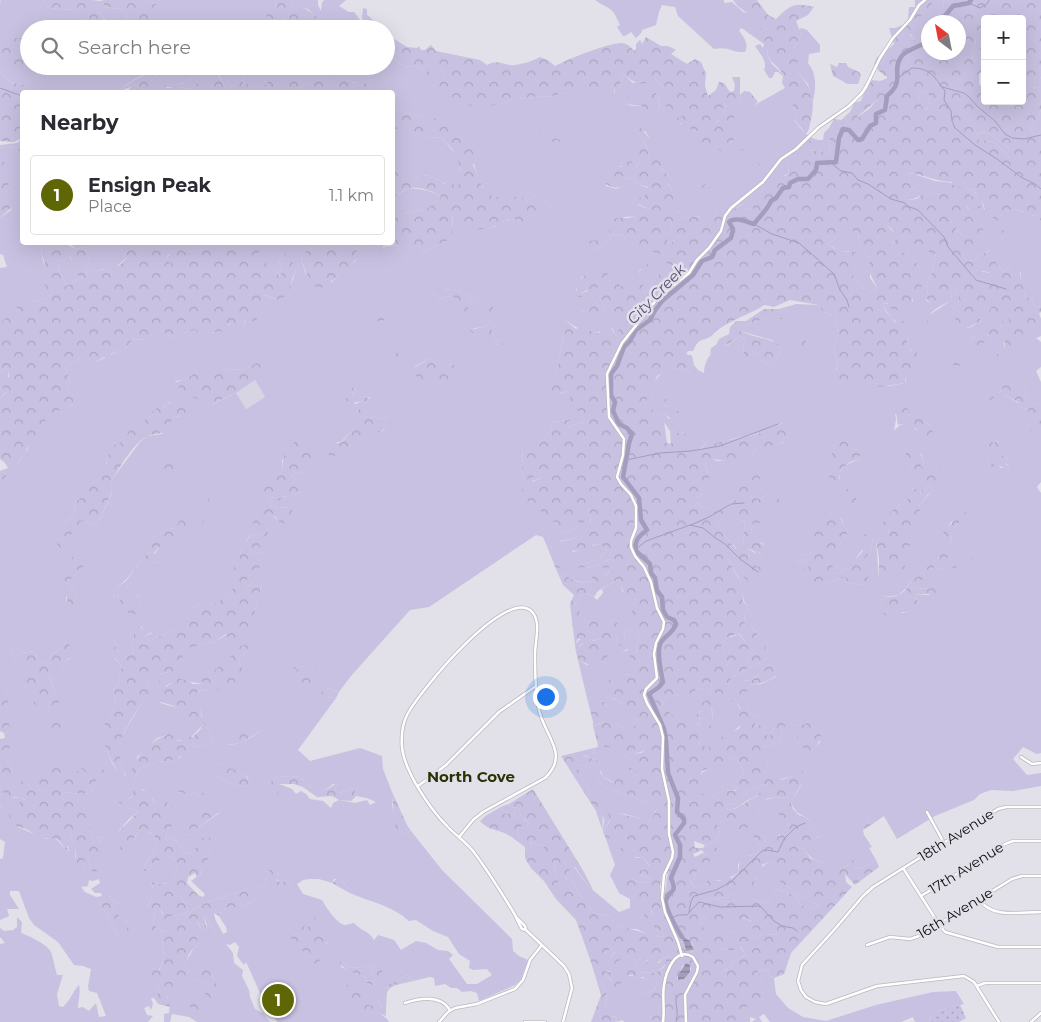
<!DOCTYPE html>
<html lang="en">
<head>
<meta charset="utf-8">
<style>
	body { margin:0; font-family:Montserrat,sans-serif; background:#f2f2f3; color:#2b2b33 }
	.controls { position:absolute; right:15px; top:15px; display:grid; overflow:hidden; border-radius:5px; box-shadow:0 5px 20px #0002 }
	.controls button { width:45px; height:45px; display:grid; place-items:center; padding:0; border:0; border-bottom:1px solid #e1e1e2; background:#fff; color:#2b2b33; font:25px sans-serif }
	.compass { position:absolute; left:921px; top:15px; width:45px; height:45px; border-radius:50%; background:#fff; box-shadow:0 5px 20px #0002; rotate:328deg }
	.you { position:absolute; left:545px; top:696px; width:18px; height:18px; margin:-12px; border:4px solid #fff; border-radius:50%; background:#1a73e8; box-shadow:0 0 0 8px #1a73e833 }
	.badge { display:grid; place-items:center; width:32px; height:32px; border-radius:50%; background:#5e6605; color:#fff; font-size:16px; font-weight:700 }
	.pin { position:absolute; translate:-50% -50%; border:2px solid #fff; box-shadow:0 1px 5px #0006 }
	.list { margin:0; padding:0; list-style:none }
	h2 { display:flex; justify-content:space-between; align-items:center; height:65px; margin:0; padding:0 20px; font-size:21px }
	h2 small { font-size:16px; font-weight:400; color:#7c7c81 }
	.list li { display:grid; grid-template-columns:32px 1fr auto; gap:15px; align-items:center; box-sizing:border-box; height:80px; margin:0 10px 10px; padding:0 10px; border:1px solid #e1e1e2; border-radius:5px }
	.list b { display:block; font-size:19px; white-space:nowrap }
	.list p { margin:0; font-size:16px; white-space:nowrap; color:#7c7c81 }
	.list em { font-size:16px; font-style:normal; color:#7c7c81 }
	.icon { flex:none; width:28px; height:28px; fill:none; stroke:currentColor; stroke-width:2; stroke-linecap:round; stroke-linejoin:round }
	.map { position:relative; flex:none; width:1041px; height:1022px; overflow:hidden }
	.search { position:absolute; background:#fff; box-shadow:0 5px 20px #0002; left:20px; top:20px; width:375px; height:55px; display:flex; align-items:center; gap:12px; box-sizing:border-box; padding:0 18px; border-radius:28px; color:#7c7c81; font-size:19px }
	.panel { position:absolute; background:#fff; box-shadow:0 5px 20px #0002; left:20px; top:90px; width:375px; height:155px; border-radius:5px }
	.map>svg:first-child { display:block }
</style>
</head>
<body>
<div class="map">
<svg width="1041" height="1022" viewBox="0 0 1041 1022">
	<defs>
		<pattern id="forest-crowns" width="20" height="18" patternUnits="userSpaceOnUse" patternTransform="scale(1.25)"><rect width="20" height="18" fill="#c8c1e1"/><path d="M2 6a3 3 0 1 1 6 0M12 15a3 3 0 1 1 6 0" fill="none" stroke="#aba5c0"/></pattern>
		<pattern id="park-dots" width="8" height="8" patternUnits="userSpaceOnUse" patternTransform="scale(1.25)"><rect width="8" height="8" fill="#c8c1e1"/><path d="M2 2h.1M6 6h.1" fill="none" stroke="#aba5c0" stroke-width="1.8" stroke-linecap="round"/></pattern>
		<pattern id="water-rules" width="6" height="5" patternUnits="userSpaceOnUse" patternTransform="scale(1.25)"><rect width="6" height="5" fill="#a49dbd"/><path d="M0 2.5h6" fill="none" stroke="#847f98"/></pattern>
	</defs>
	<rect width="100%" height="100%" fill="#e2e0e8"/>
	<!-- built -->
	<path fill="#d7d4e3" d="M 255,380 L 265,397 L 245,409 L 236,393 Z"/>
	<!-- green -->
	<g fill="#c8c1e1" fill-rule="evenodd">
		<path d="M 0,0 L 43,0 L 49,8 L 74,10 L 91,0 L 100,1 L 104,0 L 104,7 L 122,9 L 128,17 L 119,23 L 102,23 L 105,20 L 101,13 C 88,10 85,21 76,29 L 63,27 L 29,29 L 29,34 L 21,38 L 0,38 L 0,3 L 1,2 Z"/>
		<path d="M 143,0 L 276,0 L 275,3 L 277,8 L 271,20 L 288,17 L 276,24 L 268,22 L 264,29 L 211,29 L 209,26 L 196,27 L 195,29 L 141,29 L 149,26 L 156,4 L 146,2 Z"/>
		<path d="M 291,0 L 318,0 L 318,5 L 321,11 L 322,2 L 325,0 L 346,0 L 339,6 L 349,12 L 354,12 L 363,24 L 366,26 L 362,18 L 363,8 L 367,9 L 367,15 L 377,23 L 372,29 L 360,29 L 345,22 L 348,29 L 329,29 L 308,9 L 293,6 Z"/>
		<path d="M 595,0 L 724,0 L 724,3 L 732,2 L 743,12 L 751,13 L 759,18 L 761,25 L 760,30 L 768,47 L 767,55 L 772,64 L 784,75 L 794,98 L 793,108 L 797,111 L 794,120 C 802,130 809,141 823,140 L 824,133 L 829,128 L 836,131 L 830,138 L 829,152 C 822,153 816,150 808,151 L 813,147 L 812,141 L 799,146 L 802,154 L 786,156 L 789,173 L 776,180 L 769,192 L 757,186 L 750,191 L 754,210 L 745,208 L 743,204 L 733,209 L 717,209 L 714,214 L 685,218 L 677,211 L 679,205 L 668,183 L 672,181 L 670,177 L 650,158 L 644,140 L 650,139 L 646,132 L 634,127 L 641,137 L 640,161 L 635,169 L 632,161 L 612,170 L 606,186 L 616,189 L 624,186 L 624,179 L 632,178 L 638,184 L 648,188 L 643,199 L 638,205 L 657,212 L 660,218 L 656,220 L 648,216 L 624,217 L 610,234 L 592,252 L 608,242 L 614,234 L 624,236 L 626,242 L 664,255 L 669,265 L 652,282 L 650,289 L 645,293 L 642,291 L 640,279 L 641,268 L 637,275 L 632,280 L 632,284 L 619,286 L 619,283 L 614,294 L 608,297 L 605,291 L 611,280 L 589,286 L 582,276 L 576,290 L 582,297 L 580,294 L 599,286 L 600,299 L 605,307 L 601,308 L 595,302 L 591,302 L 594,306 L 587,311 L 579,312 L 588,315 L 590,319 L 600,317 L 610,306 L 613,312 L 613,323 L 621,327 L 616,336 L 612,328 C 590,336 583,332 565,320 L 565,329 L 555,379 L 560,394 L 570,390 L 570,403 L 581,411 L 584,423 L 571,425 L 566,430 L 562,430 L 570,419 L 551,423 L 552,429 L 540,444 L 528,444 L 522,448 L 523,465 L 521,471 L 524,475 L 519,477 L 535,474 L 540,472 L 542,478 L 532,481 L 528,498 L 530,509 L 540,509 L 543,516 L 559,525 L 557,535 C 564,532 571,532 577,527 L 574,521 L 589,509 L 591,516 L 587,531 L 575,538 L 560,541 L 573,552 L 599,544 L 607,550 L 597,560 L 577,566 L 588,568 L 611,559 L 615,560 L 603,567 L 612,567 C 607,576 601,577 592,575 L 593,581 C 581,583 573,582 565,574 L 560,578 L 556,569 L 564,566 L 555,551 L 546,544 L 543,537 L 536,535 L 429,607 L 410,610 L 351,676 L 339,692 L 324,687 L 323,697 L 336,698 L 298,750 L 310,761 L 360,748 L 382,756 L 383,769 L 392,792 L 392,805 L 396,821 L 402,834 L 411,831 L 442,870 L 512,939 L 513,951 L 519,956 L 528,960 L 521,979 L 515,985 L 479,1001 L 477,993 L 471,991 L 462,992 L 457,988 L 451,988 L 445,984 L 435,986 L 434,978 L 430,977 L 413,981 L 407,975 L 391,984 L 383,979 L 382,971 L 376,975 L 371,973 L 374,966 L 351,968 L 342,962 L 341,967 L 367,978 L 366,983 L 374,986 L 372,981 L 377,980 L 383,987 L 390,988 L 387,992 L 386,1008 L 382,1008 L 378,1000 L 371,1011 C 379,1013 385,1015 389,1022 L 277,1022 L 266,1000 L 279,1004 L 284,1002 L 284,999 L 269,996 L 265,998 L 261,995 L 246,962 L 244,965 L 237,956 L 239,947 L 235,942 L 230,945 L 226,944 L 233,953 L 234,963 L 243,970 L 242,976 L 249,990 L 250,997 L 255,1009 L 263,1013 L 270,1022 L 197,1022 L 189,1017 L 172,1014 L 170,1022 L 164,1022 L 164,1014 L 169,1013 L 170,1002 L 167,1000 C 169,991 184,981 190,972 L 184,965 L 194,948 L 198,945 L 197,930 L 202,931 L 197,921 L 201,922 L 206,929 L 207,925 L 204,917 L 207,918 L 216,934 L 223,934 L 227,932 L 226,927 L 219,916 L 221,912 L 228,907 L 239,907 L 250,903 L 260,895 L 277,887 L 288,886 L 292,877 L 286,877 L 283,883 L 276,879 L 279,875 L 275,871 L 269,869 L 266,882 L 257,889 L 249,889 L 208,902 L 194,909 L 185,918 L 178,918 L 165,932 L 158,929 L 153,922 L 156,905 L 161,908 L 162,914 L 169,917 L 187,913 L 188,909 L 179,894 L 179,881 L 194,899 L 198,895 L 203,897 L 205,894 L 191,881 L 201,874 C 202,865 206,860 212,855 L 196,847 L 192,854 L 184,852 L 181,846 L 172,837 L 167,841 C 165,833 168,827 175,823 L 172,811 L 155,806 L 153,799 L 143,789 L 128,799 L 122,792 L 113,786 L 119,803 L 138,812 L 129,819 L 116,834 L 134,841 L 137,832 L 148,832 L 154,835 C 159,856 146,855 143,873 L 159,862 L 161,856 L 168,856 L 175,859 C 179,870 178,874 170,883 L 159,884 L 151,881 L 154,893 L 148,906 L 148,917 L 162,940 L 164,958 L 158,972 L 153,965 L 156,981 L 159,986 L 158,993 L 154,998 L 151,998 L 153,1004 L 151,1010 L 149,1006 L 144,1008 L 147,1015 L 153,1016 L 148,1022 L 0,1022 L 0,944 L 5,943 L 0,937 L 0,928 L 4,931 L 13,930 L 17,927 L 17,917 L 22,922 L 21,933 C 29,936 47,944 51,952 C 53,957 55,969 57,975 L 63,975 L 57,994 L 59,1006 L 63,1007 C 71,1000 72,992 79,985 C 81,992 78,1000 78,1008 L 83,1007 L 89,1011 L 96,1003 L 99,1017 L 106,1016 L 97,993 L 89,991 L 88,986 L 91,969 L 83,966 L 74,965 L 58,942 L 34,925 L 29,918 L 19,891 L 10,891 L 10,895 L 19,909 L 7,909 L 9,916 L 0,920 L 0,859 L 3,858 L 5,842 L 0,839 L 0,807 L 2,806 L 1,796 L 3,791 L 14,798 L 22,797 L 25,801 L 18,803 L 23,815 L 13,825 L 46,839 L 53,837 C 61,842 62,847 69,852 L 67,838 L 69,834 L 76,847 L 75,857 L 82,878 L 85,859 L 88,859 L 92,872 L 92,857 L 102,838 L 93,837 L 89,823 L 64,802 L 62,792 L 82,794 L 92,793 L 91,786 L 96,785 L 96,774 L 104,770 L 84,770 L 85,775 L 42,774 L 36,785 L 43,794 L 41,798 L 31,789 L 26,782 L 21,781 L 18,785 L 0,790 L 0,766 L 4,777 L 13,773 L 7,761 L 4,747 L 11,739 L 7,732 L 10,728 L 9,723 L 0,723 L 0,705 L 8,705 L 8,694 L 4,687 L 0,687 L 0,478 L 3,480 C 20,463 35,440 44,417 L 59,411 L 61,407 L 70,408 L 69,404 L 73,406 L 66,387 L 71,383 L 65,367 L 81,358 L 94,363 L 119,351 L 123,353 L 132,340 L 145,339 L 154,333 L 161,331 L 175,339 L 184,333 L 195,330 L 203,337 L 211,333 L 221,331 L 231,323 L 237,323 L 236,327 L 243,327 C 247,315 260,308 264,295 L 278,300 L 289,290 L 296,271 L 284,253 C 278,260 279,264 282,272 L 281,277 L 275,269 L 273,271 L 255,260 L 258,245 L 262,245 L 261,243 L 317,243 L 305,252 L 301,258 L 306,275 L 332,282 L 346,267 L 356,261 L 356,254 L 358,248 L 367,245 L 375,251 C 389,242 403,246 419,247 L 423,252 L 446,241 L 451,241 L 453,213 L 457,207 L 461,224 L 469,228 L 480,229 L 495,227 L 498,223 L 511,219 L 521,221 L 537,214 L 548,216 L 547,211 L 551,206 L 528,192 L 529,198 L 527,201 L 521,202 L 506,195 L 500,198 L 490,197 C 476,179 473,165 472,143 L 451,133 L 421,116 L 395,110 L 393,107 L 392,92 L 372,92 L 365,82 C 346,85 346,77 332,66 L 386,66 L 386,58 L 396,59 L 400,64 L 409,67 L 419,66 L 423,70 L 412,74 L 428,68 L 438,68 L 444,72 L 443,78 L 501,104 L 512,99 L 519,99 L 540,96 L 549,97 L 566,92 L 583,92 L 614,87 L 614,93 L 621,90 L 620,81 L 623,74 L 633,83 L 655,78 C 662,89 662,85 671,91 C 678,95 681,109 684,117 L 678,118 L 680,124 L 687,124 L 695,132 L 699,131 L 722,151 L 722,143 L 736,150 L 730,143 L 737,137 L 726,126 L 710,126 L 719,121 L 718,113 L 722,108 L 727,117 L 734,119 L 721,98 L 738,99 L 741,104 L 742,98 L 747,98 L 753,106 L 785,88 L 782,83 L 783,76 L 778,72 L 775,72 L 772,78 L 769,78 L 764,70 C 768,61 760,54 755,46 L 760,44 L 763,48 L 764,44 L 743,29 L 741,28 L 739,31 C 744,37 749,44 745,52 C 732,53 730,46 714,49 L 678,16 L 675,7 L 662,5 L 659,12 L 656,25 L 642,30 L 641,33 L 636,38 L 631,32 L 625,36 L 623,36 L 617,27 L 620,25 C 611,4 610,11 595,0 ZM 655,91 L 659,101 L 660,110 L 648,105 L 631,106 L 625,103 L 640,100 ZM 435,289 C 452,289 468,291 480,303 L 489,303 L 472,305 L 474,302 L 467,298 L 456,304 L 457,298 L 447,296 L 440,299 L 431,292 ZM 490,320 L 498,327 L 492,328 C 493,336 495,340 503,344 L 500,346 L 488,340 L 485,335 L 471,329 L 487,326 ZM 430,358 L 437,366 L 437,360 L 449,360 L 447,364 L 459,365 L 414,367 ZM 258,362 L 260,373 L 255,380 L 265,397 L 246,409 L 236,393 L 213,404 L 212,400 C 196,401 190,395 179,385 L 173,391 L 170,397 L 169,394 L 176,381 C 184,380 192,377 197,370 L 204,370 L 206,376 L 217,372 L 217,367 L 223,370 L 246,369 ZM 354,388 L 362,395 L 370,398 L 367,403 L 361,401 L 356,404 L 345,400 L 353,397 ZM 168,402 L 178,407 L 181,416 L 172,418 L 162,434 L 147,436 L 140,442 L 113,478 L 110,483 L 112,493 L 97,525 L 81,521 L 72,531 L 66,541 L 63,525 L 75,513 L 76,507 L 73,504 L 82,497 L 105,470 L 107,460 L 113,449 L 113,442 L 116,445 L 121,444 L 127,440 L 128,432 L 137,428 L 139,424 L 162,409 ZM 357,410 L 358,416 L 388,419 L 384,430 L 367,438 L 359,444 L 353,444 L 349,447 L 335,442 L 341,442 L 353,429 ZM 312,447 L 311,463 L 306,474 L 296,472 L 292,475 L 301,491 C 288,501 284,494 271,498 L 269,502 L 272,506 L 279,508 L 290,507 L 292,519 L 287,515 L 283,518 L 285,524 L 271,515 L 263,516 L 259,521 L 261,527 L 269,526 L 259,544 L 262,554 L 256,552 L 251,556 L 247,574 L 250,576 L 244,584 L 247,588 L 253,582 L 262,585 L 255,610 L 245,624 L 214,642 L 180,650 L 185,665 L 176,671 L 152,675 L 147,679 L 150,688 L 154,686 L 165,687 C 176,676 191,683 205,684 L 209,675 L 222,665 L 227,667 L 230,662 L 231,654 L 251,650 L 245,652 L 238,661 L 244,670 L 236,680 L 225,688 L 204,691 L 201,689 L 191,701 L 199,705 L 204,723 L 197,721 L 188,723 C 184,704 176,709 161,703 C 156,701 152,697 147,695 L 143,700 C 129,728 109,743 126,776 C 123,774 119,772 116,769 C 111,764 102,739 103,732 C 106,713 121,711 113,691 L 118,683 L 122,666 L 115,659 L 112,636 L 116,639 C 113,648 118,652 125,657 L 132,654 L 134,634 L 141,626 L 144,630 L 152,633 L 145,636 L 142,642 L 144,645 L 155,638 L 176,630 L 187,618 L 192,620 L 198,616 L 192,612 L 192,608 L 200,604 L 206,609 L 226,597 L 234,587 L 234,566 L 240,560 L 240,552 L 251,533 L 253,536 L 261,534 L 253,522 L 259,513 L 266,507 L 266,493 L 283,470 L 282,460 ZM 181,519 L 182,538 C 166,539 155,547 153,562 L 156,565 C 144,570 139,579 127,586 L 125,594 L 129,600 L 137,595 L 139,598 L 139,604 L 141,609 L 139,614 L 130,614 L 119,601 L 118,593 L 113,598 L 115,589 C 132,577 136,564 150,552 L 150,539 L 169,529 L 174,528 ZM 66,564 L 85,565 L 69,581 L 77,599 L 66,601 ZM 66,643 L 73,659 L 71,658 L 63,662 L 62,668 L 54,668 L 49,674 L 55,696 L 50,710 L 48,706 L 35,705 L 30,693 L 22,681 L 34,667 L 30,663 L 14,659 L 11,652 L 17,649 L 23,653 L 33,651 L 39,661 L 49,666 L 51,655 ZM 302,666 L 315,671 L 319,677 L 298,682 L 295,677 ZM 205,724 L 213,740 L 196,748 L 193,743 L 178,760 L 157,762 L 139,769 L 133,783 L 137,757 L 157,738 L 167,735 C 191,749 190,734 205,724 ZM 260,731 C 250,739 239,745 226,745 L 226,738 ZM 218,763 L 223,767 L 247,776 L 252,791 L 249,787 L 235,785 L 215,776 ZM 290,776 L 300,777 L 315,791 L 324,791 L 333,784 L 337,784 L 334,790 L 341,793 L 351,788 L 355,789 L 356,796 L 367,798 L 376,802 L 370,805 L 367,800 L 355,803 L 339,800 L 333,803 L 331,808 L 323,801 L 310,799 L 306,794 L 301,791 L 296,794 L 292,789 L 279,784 L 277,794 L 271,798 L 269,791 L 259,789 L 279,777 ZM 196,786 L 200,796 L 194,793 L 189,795 L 179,792 ZM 220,813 L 197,828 L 191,835 L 186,834 L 188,819 L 195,815 ZM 99,879 L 100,883 L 91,889 L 95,893 L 101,893 L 102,896 L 109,896 L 112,900 L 120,904 L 113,906 L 116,913 L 128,923 L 124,926 L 119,936 L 96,897 L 85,892 L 81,887 L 88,886 L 89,880 L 93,881 ZM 309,879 L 319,879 L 332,883 L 334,879 L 343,879 L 345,886 L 348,888 L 348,892 C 369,902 392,905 409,921 L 416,920 L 433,931 L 448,937 L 459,954 L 470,961 L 469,968 L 473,970 L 487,969 L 492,975 L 477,984 L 467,984 L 449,959 L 453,955 L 448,951 L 438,950 L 426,943 L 416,941 L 401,950 L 394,940 L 378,935 L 374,940 C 368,930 361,931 354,923 C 353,923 346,925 345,925 C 337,924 325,906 322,900 L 303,894 L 297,884 L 303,880 ZM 311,921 L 319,936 L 329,940 L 323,949 L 314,955 L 306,952 L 308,947 L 306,944 L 287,932 L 290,929 L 299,937 L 307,935 L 300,925 L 304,929 L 309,926 ZM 211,972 L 214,981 L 203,992 L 207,988 L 204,983 L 195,979 Z"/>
		<path d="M 915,0 L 943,0 L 944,6 L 931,22 L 928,22 L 926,35 L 916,41 C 906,31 908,21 909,7 L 915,7 Z"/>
		<path d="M 982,27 L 985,29 L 985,42 L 981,41 L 979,53 L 974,63 L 972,60 L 976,39 Z"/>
		<path d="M 802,28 L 807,30 L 820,45 L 820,52 L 809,54 L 808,63 C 817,74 816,88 813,101 L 808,84 L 795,69 L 794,48 L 801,34 L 799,29 Z"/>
		<path d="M 22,66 L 165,66 C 149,71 129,81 117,92 L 34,92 L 23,85 L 10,82 L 5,77 L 0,76 L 0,73 L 4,69 L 16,69 Z"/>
		<path d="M 216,66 L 226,66 C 222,76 230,83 233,92 L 227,92 L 219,75 L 215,72 L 219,69 Z"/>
		<path d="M 259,66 L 294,66 L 287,72 L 281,68 L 264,81 L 268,83 L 260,88 L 242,87 L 247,70 L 259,68 Z"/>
		<path d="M 174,73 L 174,88 L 148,84 L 156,75 Z"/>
		<path d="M 194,76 L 198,79 L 198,84 L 190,89 L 179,87 L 177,83 L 185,84 Z"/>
		<path d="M 1041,77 L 1041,87 L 1036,88 L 1025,84 L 1022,86 L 1022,78 L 1038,79 Z"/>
		<path d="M 311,81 L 322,88 L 323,92 L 277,92 L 278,88 L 286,88 L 293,92 Z"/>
		<path d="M 921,90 L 927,92 L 930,97 L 927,110 L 922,107 L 917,93 Z"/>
		<path d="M 877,100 L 882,105 L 867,118 L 856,118 L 869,109 Z"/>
		<path d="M 1041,110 L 1041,134 L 1033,135 L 1031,129 Z"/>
		<path d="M 401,128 C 418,128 422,140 441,137 L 458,157 L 460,173 L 464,179 L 464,187 C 457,186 450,186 444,183 C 433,178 430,172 418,178 L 399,169 L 393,158 L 393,130 Z"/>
		<path d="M 987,132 L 1008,148 L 1010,158 L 994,142 L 973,139 L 980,133 Z"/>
		<path d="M 8,146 L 17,148 L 22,158 L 22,242 L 43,243 L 41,252 L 51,295 L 45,299 L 30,302 L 25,299 L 28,290 L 18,309 L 0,324 L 0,268 L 7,267 L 3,255 L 0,254 L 0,218 L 11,210 L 13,198 L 0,198 L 0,190 L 6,193 L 9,187 L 3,161 L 0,162 L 0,148 Z"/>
		<path d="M 906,173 L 914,174 L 935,181 L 952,183 L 960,174 L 966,176 L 967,179 L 963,182 L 968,189 L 974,190 L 977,196 L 941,193 L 937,195 L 927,191 L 924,185 C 921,197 919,198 907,200 L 904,196 L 919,184 L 910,179 Z"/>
		<path d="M 408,188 C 419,189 432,190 441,197 L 425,210 L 404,213 L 393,218 L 393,198 Z"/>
		<path d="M 969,198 L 973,201 L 982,201 L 984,209 L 991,210 L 1006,218 L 1000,214 L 997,210 L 1005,212 L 1015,209 L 1031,216 L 1036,215 L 1041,221 L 1041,307 L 1035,306 L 1033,303 L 1034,299 L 1025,297 L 1024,292 L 1025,281 L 1021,279 L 1021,273 L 1015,266 L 1004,272 L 997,265 L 990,250 L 980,255 L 974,261 L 964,259 L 962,253 L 964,236 C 958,231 950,226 951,217 L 965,214 L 965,219 L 971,228 L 975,226 L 974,219 L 969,216 L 974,214 L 966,206 Z"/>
		<path d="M 668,216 L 679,237 L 670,244 L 667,240 L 667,235 L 672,230 Z"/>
		<path d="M 842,219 L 847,220 L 854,231 L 858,232 L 859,242 L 870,261 L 870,278 L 877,288 L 874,292 C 864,291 855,282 852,273 L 858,263 L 855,261 L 849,251 L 840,251 L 827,244 L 844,233 Z"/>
		<path d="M 884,223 C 893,223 902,229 903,240 L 915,250 L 918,246 L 923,244 L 928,247 L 928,251 L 936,252 L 931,276 L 926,284 L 928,295 L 926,300 L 932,305 L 925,312 L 925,318 L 921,317 L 928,321 L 928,316 C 936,310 944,306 952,299 L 951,293 L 956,289 L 959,298 L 958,305 L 952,310 L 960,330 L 971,327 L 982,321 L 977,316 L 984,318 L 988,323 L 979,333 L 972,338 L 978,346 L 986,335 L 991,336 L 990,341 L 1004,324 L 990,309 L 994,308 L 998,312 L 1007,316 L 1012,325 C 1004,340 999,342 1010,357 L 1013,349 L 1019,344 L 1021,329 L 1025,326 L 1033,326 L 1038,318 L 1041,319 L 1041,336 L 1036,338 L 1041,342 L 1041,367 L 1036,371 L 1041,382 L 1041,405 L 1037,404 L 1032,407 L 1025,397 L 1027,392 L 1023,387 L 1017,387 L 1010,384 L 988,387 L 999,393 L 1005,387 L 1004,394 L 1018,403 L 1018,406 L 1028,410 L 1028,427 L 1030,430 L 1041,429 L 1041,482 L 1037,487 L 1041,493 L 1041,753 L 1037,754 L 1023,747 L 1013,759 L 1027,775 L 1041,773 L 1041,786 L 1013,791 L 991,790 L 980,794 L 974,800 L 935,816 L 897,839 L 884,816 L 871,825 L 867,817 L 860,838 L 864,835 L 872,847 L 869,848 L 876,860 L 860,869 L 850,865 L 839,868 C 824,860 814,865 804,849 L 799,848 L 793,843 L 797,837 L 804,842 C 811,838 817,839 823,835 L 814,830 L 810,820 C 801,815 794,812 791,802 L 802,784 L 793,776 L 781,779 L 779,785 L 775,784 L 766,773 L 768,767 L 764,759 L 764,746 L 780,742 L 782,730 L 773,725 L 774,731 L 771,736 L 767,738 L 763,730 L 767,726 L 757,726 L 755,723 L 764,718 L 750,713 L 745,690 L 748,685 L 761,684 L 776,677 L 770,663 L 763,672 L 751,680 L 739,681 L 731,685 L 727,685 L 731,678 L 767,658 L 755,641 L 761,639 L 751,626 L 745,627 L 744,612 L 750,610 C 741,599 744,596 741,584 C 740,578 731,565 728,559 L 737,563 C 738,572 746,579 753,583 L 762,577 L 757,567 L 748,561 L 749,553 L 747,548 L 758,555 L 764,544 L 758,541 L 751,532 L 753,523 L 767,515 L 761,511 L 779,505 L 772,492 L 759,499 L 752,497 L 746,488 L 760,471 L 726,508 L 710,514 L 711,509 L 700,506 L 697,503 L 693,507 L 695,499 L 703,494 L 708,473 L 705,465 L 707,457 L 717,461 L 749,458 L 757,448 C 766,447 774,443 783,443 L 784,426 L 782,423 L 764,432 L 732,439 L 715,445 L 713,436 C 706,442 702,449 693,453 L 687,446 L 685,434 L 670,431 L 662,419 L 653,417 L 654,406 L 661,410 L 669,419 L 678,411 L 670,405 L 662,406 L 653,396 L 650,403 L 645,405 C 650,383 664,359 690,372 L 694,365 L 698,370 L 704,373 C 704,362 710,352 720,347 C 722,346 726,346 728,345 C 733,342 735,338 741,336 L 745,340 C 742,348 743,352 747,358 L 754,353 L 763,354 L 755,361 L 760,359 L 764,363 L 771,364 L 776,361 L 780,351 L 772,340 L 740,331 L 740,327 L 768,318 L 776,317 L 785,312 L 779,309 L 796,304 L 819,305 L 823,312 L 836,316 L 838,334 L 834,351 L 838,362 L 836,370 L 853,382 L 863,381 L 889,386 L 905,383 C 906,376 914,364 920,361 L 908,346 L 908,325 C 888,320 892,318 882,304 L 913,302 L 913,280 L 910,273 L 921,270 C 917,263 911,256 905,252 L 899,254 L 895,248 L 895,240 L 891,244 L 885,245 L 882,236 L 886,232 L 894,233 L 892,229 ZM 895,414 L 907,418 L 911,424 L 914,421 L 925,422 L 932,427 L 926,444 C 918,432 908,414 894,431 L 896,419 ZM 847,439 L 849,445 L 853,449 L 860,450 L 859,456 L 860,459 C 850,464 838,465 840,479 L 829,479 C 832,456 828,455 847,439 ZM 996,441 L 999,444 L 999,452 L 1008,460 L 1006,463 L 1010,468 L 1001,468 L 997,461 L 991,457 L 992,468 L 984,454 L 988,453 ZM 921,453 L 924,462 L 915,472 L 910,470 ZM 931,485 L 933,491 C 922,498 918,512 908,519 C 905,546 906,565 879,579 L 876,541 L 880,538 L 889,538 L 890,534 L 883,523 L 899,505 L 912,496 L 912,490 L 914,488 L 920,497 L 921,491 ZM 969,511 C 951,529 953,531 948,555 C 947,559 944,561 943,566 L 945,568 L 940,570 L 935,567 L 922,573 L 926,578 L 918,578 L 911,589 L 935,588 L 929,595 L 912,594 L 921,605 L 903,613 L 895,611 L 883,616 L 888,610 L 885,607 L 880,607 L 882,604 L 883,597 L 899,595 L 907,587 L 921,566 L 937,561 L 940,556 L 937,539 L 946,532 L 950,523 ZM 832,513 L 842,519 L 843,524 L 849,531 C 839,542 834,555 831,570 L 835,574 L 852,567 L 858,555 L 873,538 L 870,553 L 865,558 L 866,564 L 862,585 L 848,583 L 845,577 L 828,583 L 804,568 L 810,567 L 806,563 L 807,559 L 798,563 L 797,558 L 804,554 L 811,555 C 814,533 814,527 832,513 ZM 808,721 L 815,729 L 820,742 L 817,746 L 807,753 C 801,745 796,736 795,726 L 806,724 Z"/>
		<path d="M 64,243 L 117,243 L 127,257 L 115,268 L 102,269 L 88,276 L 85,271 L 90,262 L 84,247 L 76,249 L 70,244 Z"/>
		<path d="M 159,243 L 202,243 L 194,252 L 179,250 L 171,266 L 167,258 L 169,255 L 158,251 L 156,247 L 160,244 Z"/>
		<path d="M 69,256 L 72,261 L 73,267 L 81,278 L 66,286 L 59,269 L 58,261 L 66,259 Z"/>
		<path d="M 970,270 L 991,273 L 990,277 L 984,280 L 973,278 Z"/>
		<path d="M 6,369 L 9,370 L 6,392 L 0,398 L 0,373 Z"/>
		<path d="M 723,519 L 735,519 L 745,521 L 743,545 L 737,549 L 726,537 L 717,523 Z"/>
		<path d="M 617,580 L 621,582 L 622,591 L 636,599 L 633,619 L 622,627 L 610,620 L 588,623 C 581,618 580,610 574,604 L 581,595 L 586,593 L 594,597 L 597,600 L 603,593 L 602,589 Z"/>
		<path d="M 636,630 L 639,639 L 636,646 L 637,655 L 631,647 L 622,652 L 639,658 L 640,663 L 633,675 L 623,674 L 606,682 L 605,697 C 610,698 615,699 620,702 C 629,709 625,715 639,722 L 632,729 C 619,728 619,723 609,722 C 604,721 598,724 593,726 L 593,722 L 607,706 C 602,699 595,697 587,698 L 578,660 L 587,665 L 603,662 C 609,653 609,643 616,636 L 617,643 L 624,643 L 625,631 Z"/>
		<path d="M 587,631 L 602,638 L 581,644 L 576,652 L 575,645 Z"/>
		<path d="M 738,633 L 746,643 L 742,643 L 725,654 L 721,647 L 726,638 L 734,636 Z"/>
		<path d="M 745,649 L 754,649 L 747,661 L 736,668 L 727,665 L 730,660 Z"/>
		<path d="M 709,682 L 712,685 L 708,692 L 724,694 L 731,701 L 736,702 L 745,718 C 738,732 720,740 708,750 L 699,746 L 700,741 L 713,722 L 712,707 L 704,709 L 689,720 L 701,725 L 698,719 L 705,717 L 710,725 L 704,730 L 689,730 L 679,719 L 668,714 L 663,703 L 665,698 C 672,694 679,697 687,694 C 693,693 696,689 703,688 L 701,684 Z"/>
		<path d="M 597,741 L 605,748 C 616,746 621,746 625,757 L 641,745 L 647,750 L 633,754 L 629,767 L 631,772 L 632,767 L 635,769 L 634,777 L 627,777 L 615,783 L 610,780 L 603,777 L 597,760 L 581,754 L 595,752 L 594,748 L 598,747 Z"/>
		<path d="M 731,756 L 738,761 L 744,772 L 732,787 L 740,788 C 733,792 728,791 722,786 L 722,790 L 710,799 L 702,794 C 701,789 698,781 699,777 C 700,771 724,761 731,756 Z"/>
		<path d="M 582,765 L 592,768 L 597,779 L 605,787 L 634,797 L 641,802 L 651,801 L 657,808 L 649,822 L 645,821 L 643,812 L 641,819 C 629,815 620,812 608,814 L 610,820 L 603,832 C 602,827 604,826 604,821 C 604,816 600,812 601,807 L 583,780 L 576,766 Z"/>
		<path d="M 766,784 L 775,790 C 766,792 757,795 748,800 C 742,804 738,807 731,810 L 725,807 L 727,803 L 736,805 C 744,793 752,788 766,784 Z"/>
		<path d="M 786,797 L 788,823 L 790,827 C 780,837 778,836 764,833 L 766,843 L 752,834 L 757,840 L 761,848 L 755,855 L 746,856 L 738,864 L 738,872 C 729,880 719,881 707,881 L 705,884 L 695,888 L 690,880 L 695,879 L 694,875 L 697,871 L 708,864 L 712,853 L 705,855 L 702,850 L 705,845 L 715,841 L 720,833 L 717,823 L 729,819 L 738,821 L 748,818 L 750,807 C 762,798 772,798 786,797 Z"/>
		<path d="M 509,804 L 511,807 L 518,808 L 521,814 L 518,819 L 514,819 L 516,811 L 506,815 L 501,807 Z"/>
		<path d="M 523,819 L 528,822 L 532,833 L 524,843 L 518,838 L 519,828 Z"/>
		<path d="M 611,835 C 621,834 627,838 632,845 L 628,852 L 636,858 L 643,857 L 649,866 L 642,871 L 638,866 L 640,875 L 650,878 L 648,883 L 638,882 L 630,878 L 629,891 L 634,899 L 642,899 L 647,903 L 645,913 L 647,924 L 648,915 L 650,910 L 654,916 L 656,929 L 663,933 L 664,937 L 646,934 L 637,929 L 628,929 L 615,923 L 611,917 L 595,913 C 591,906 587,903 582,897 C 576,890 573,879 567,872 L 574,867 L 588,886 L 619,912 L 630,908 L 630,899 L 619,893 L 610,875 L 615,865 L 606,839 Z"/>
		<path d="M 530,842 L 544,846 L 543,851 L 529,853 L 527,847 L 532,849 Z"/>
		<path d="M 553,859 C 560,867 568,874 567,885 L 559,887 Z"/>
		<path d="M 769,862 L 782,869 L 781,883 L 819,906 L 815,909 L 801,905 L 795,895 L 775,889 L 773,895 L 765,904 L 743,894 L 739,900 L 725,902 L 715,899 L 703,904 L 699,902 L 712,897 L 726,898 C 734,892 744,892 752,884 C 760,876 758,868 769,862 Z"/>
		<path d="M 717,917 C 738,918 746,915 762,930 L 761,925 L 767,921 L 775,930 L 777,935 L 763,934 L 755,939 L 723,930 L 730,923 L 722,924 L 721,935 L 705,930 L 699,919 Z"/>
		<path d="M 740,947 L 745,954 L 742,958 L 734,960 L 730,967 L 723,971 L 720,949 L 722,948 L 728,950 Z"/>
		<path d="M 610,949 L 615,951 L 611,957 L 607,954 L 616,962 L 621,960 L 627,965 L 628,955 C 635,960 650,960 659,963 L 663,958 L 671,956 L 666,960 L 664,966 L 655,973 L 639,972 L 635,962 L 627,975 L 657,981 L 655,990 L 646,994 L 641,993 L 659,1000 L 660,1006 L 657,1015 L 650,1017 L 653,1022 L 624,1022 L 623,1020 L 615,1022 L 617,1018 L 605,1011 C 606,997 610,996 601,984 L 605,975 L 622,989 L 610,971 L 601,971 L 598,968 L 597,961 L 602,955 Z"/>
		<path d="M 768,970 L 769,975 L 774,978 L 776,994 L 788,1008 L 803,1017 L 826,1021 L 876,1005 L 933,992 L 956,991 L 964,1004 L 936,1011 L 929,1018 L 930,1022 L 915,1022 L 913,1017 L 901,1022 L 770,1022 L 764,1014 L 759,1017 L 762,1022 L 752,1022 L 756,1019 L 750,1017 L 750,1022 L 747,1022 L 747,1018 L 742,1011 L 746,1006 L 764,1002 L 762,991 L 755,987 L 750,997 L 744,998 L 740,992 L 759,982 L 762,977 L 757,971 Z"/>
	</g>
	<!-- forest -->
	<g fill="url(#forest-crowns)" fill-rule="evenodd">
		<path d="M 43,0 L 101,0 L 92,0 L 94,5 L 88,11 L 81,6 L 74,10 L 49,8 Z"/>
		<path d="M 104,0 L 143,0 L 146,2 L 156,4 L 161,13 L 157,21 L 141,29 L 55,29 L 63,27 L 76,29 L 78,23 L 84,21 C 89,13 92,11 101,13 L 104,18 L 102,23 L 109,24 L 114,21 L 119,23 L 128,17 L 122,9 L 104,7 Z"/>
		<path d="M 276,0 L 291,0 L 293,6 C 309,6 318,19 329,29 L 316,29 L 306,20 L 304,25 L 292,28 L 293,29 L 264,29 L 268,22 L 276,24 L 287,18 L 271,20 L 267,18 L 265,10 L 271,6 L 277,7 L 275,3 Z"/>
		<path d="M 733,0 L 757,0 L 768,15 L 776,19 C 790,5 794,2 814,7 L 808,15 L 796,21 L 801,34 L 794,48 L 798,61 L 795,69 C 811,88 816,95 811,120 C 809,126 810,129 806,134 L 794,119 L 797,111 L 793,108 L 793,98 L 785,88 C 788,71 775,68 767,55 C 769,42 763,41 760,31 C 760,26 760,23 759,18 C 747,11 741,12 733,0 Z"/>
		<path d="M 928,0 L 932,4 L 916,21 L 914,14 L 918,6 Z"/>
		<path d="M 943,0 L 1041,0 L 1041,77 L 1038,79 L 1022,78 L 1022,19 L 985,19 L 985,29 L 982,27 L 981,34 L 976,39 L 972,60 L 974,63 L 979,53 L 981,41 L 985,42 L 985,68 L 981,69 L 983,71 L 979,74 L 979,83 L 982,88 L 985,78 L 985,101 L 1022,101 L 1022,86 L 1025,84 L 1036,88 L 1041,87 L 1041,110 L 1031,129 L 1033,135 L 1041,134 L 1041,221 L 1036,215 L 1031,216 L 1032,222 L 1030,224 L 1026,220 L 1023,212 L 1015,209 L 1005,212 L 998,211 L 1000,214 L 1006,218 L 1001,221 L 995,220 L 992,216 L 994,213 L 991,210 L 986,211 L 982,201 L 979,201 L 981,210 L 977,208 L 970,199 L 970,203 L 966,206 L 968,209 L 973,210 L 975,214 L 970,216 L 974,219 L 979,219 L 981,225 L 966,230 L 963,229 L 960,224 L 965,219 L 965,214 L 956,217 L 951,217 L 951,222 L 955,225 L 956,230 L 964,236 L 974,230 L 982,228 L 984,231 L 983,235 L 987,235 L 989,238 C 983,246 979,251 968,249 L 967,253 L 962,253 L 964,259 L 974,261 L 980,255 L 991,250 L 997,265 L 1004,272 L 1015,266 L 1019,267 L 1021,279 L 1029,283 L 1030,290 L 1024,292 L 1025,297 L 1034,299 L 1033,303 L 1035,306 L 1041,307 L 1041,312 L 1039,313 L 1041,319 L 1038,319 L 1033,326 L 1025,326 L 1022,329 L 1029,330 L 1031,339 L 1013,349 L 1014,353 L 1010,357 L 1013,362 L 1000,362 L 997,359 L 997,354 L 1005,350 L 1004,337 L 1011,325 L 1007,316 L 1000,316 L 994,308 L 990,309 L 1005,324 L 1001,327 C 1000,335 997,338 990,342 L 991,336 L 986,335 L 984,343 L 979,347 L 981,351 L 981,356 L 977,358 L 976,352 L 971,350 C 970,341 971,338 979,333 L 978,328 L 984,327 L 987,323 L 984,318 L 978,317 L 982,321 L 960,331 L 955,324 L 956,320 L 952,315 L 952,310 L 958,305 L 959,298 L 956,289 L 951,293 L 952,299 C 945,305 933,308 929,316 C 927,319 928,325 927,329 L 923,328 L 920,317 L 925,318 L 925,312 L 931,305 L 925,296 L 928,294 L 926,284 L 931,276 L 936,253 L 933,255 L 928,251 L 916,253 L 921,248 L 927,247 L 923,244 L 911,253 L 903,244 C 903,233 897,224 885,223 L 895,234 L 886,232 L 883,236 L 885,244 L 891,244 L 899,237 L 898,244 L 895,248 L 899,254 L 905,252 C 911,256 917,263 921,270 L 911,273 L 914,276 L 913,280 L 919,282 L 922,287 L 921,295 L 913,297 L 911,308 L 900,310 L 891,309 L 888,303 L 882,304 L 887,313 L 895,322 L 900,319 L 908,324 L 910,333 C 906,339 907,344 911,351 L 914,349 L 918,354 L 921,361 L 916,364 L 918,368 L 913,377 L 908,376 L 905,379 L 905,383 L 878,387 L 878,384 C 864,381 856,381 844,387 L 836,374 L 838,362 L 834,351 L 838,334 L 836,316 L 823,312 L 819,305 L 790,300 L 774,307 L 764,305 C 755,312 743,315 733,321 C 727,324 721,327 716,331 C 715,332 712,336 710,337 C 700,342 699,338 693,351 L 688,351 L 686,354 L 692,356 L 694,365 L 690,372 C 676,365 670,370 657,376 L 645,404 L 650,403 L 653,396 L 660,391 L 666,400 L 663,406 L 670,405 L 678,411 L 684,411 L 684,420 L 680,422 C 668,419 664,412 654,406 L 653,416 L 662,419 L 664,421 L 667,443 L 671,444 L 670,431 L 685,434 L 687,427 L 691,429 L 693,440 L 687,445 L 692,448 L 693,452 L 701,449 L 713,435 L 715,444 C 731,438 747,438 763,432 C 771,429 777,424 786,423 L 785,426 L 794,425 L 802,431 C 789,442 774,446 757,448 L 749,458 L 738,462 C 727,459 717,461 707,458 L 705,465 L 711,484 L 703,494 L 695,499 L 694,506 L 697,503 L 700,506 L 711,509 L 711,513 L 726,508 L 735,499 L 732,498 C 734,484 748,476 760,471 L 766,474 L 747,488 L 752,497 L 759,499 L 772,492 L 779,497 L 779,505 L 762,511 L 768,516 L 760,523 L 753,523 L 751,532 L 758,541 L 770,550 L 770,553 L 765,556 L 759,552 L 758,556 L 754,551 L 747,548 L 749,553 L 748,561 L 754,562 L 757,567 L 761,565 L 767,569 L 762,577 L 753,584 C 744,579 739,573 736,563 L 728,559 L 742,585 L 743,601 L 750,610 L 744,612 L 745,627 L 750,625 L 761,639 L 756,641 L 759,645 L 765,646 L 768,654 L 767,658 L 731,678 L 727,685 C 732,685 734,683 738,681 C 742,680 747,681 751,680 C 762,676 766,664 776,660 L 780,664 L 782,670 C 774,680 761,684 749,685 L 753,690 L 750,693 L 746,691 L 750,713 L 764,718 L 760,722 L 755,723 L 756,726 L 768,725 L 763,730 L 767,733 L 767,737 C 776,734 773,728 773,720 L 778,714 L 786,724 L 782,730 L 780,742 L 764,746 L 764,759 L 770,771 L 766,773 L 772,774 L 775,779 L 775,784 L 779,785 L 778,781 L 793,776 L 799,769 L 802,770 L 805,779 L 797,791 L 791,803 L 793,809 L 799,815 L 810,820 L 814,830 L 824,835 L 804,842 L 797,837 L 794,843 L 799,848 L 804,849 L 810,858 L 820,862 L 832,864 L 839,868 L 850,865 L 853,860 L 858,862 L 854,867 L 860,869 L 876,860 L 879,867 L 855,885 L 845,874 L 846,882 L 852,887 L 791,953 L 784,974 L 774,978 L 769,975 L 768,970 L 757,971 L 762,977 L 759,983 L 740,992 L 744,998 L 749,997 L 749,991 L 755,987 L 762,990 L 764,1002 L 760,1005 L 753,1006 L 751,1010 L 746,1006 L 743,1011 L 747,1018 L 747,1022 L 653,1022 L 650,1017 L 657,1015 L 660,1006 L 659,1001 L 648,1003 L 641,998 L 640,993 L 646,994 L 655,990 L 657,981 L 650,982 L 643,977 L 637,978 L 632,975 L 626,975 L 635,962 L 639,972 L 655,973 L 664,967 L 666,960 L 670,956 L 663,958 L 651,968 L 647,967 L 648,960 L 633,959 L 629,956 L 629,962 L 627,966 L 621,960 L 616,962 L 613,968 L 606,968 L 607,953 L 611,957 L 615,952 L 610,949 C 602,955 593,962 601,971 C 611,971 615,973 621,981 L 620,986 L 622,989 L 627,990 L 627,996 L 614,995 L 610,990 L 613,986 L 608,983 L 612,980 L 605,975 L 601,984 C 610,996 606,997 605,1011 L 614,1008 L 616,1015 L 612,1016 L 617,1018 L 615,1022 L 591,1022 L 601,995 L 590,959 L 576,920 L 556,899 L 544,881 L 531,868 L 525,858 L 525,847 C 519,843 514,838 508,835 C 496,828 491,832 480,821 L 487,815 L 501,807 L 506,815 L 516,810 L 514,819 L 518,819 L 521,814 L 518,808 L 511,807 L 509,804 L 533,789 L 584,872 L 593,890 L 588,886 L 575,867 L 567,872 C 573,879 576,890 582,897 C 587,902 591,906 595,913 L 611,917 C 619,930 634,928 646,934 L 653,930 L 656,936 L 664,937 L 663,933 L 656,929 L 652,924 L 654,916 L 651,910 L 648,915 L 647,926 L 643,920 L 645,913 L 642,905 L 646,903 L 642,899 L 634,899 L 624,884 L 630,878 L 638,882 L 648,883 L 650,878 L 633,872 L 639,866 L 642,871 L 649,865 L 643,857 L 630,857 L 628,852 L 619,851 L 623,845 L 632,845 L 627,839 L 617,835 L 606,839 L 603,832 L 610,821 L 608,814 L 609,809 C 618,815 630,815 640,819 L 643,811 L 646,813 L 645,821 L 649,822 L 657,809 L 652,809 L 651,801 L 641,802 L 634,797 L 605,787 L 597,779 L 591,768 L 582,765 L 577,766 C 581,778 590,793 600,800 C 601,810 604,819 602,829 L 596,811 L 561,756 L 594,748 L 595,752 L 582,755 L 597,760 L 603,767 L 600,772 L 603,777 L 614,783 L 615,776 L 621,772 L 627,777 L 634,777 L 635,769 L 632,768 L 630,773 L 627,761 L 631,758 L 632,754 L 641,753 L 646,750 L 641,745 L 625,757 C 621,747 616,747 605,748 L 597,741 L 593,726 L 607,721 L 611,718 C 617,726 622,728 632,728 L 639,722 L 625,714 L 622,703 L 615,699 L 605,697 L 605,682 L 623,674 L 633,675 L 634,664 L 640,663 L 639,659 L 634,660 L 628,655 L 622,660 L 622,652 L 628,650 L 627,639 L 632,637 L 634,643 L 632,647 L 637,654 L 636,646 L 639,639 L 636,630 L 625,631 L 624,643 L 621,646 L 617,643 L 616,636 L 610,645 L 614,651 L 609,657 L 608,656 L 597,668 L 578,660 L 576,652 C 587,635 588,645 601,638 L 587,631 L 585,638 L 578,639 L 575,645 L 570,604 L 574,595 L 563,585 L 560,578 L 565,574 C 573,582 581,584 593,581 L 591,574 L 598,576 L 602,572 L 605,575 L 609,572 L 612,567 L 601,568 L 614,560 L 611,559 L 588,568 L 574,567 L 597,560 L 607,550 L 599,544 L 593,545 L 590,550 L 568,551 L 559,542 L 575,538 L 586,531 L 582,528 L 590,522 L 591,516 L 589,509 L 586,511 L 588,516 L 585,522 L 581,523 L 575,521 L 577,527 C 571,532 564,532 557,535 L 552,530 L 559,525 L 555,522 L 545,523 L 540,509 L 530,509 L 527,507 L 528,498 L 522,490 L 524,485 L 542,478 L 540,472 L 535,474 L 531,480 L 518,477 L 524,475 L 521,471 L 523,465 L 522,447 L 528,444 L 540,444 L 552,429 L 551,423 L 571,419 L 562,430 L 566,430 L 571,425 L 584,423 L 581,411 L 575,411 L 570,403 L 570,390 L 552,396 L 544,386 L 555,379 L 565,329 L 565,320 L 576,329 L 583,325 L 592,332 L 599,333 L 608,323 L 616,336 L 620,327 L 613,323 L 613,312 L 610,307 L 600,317 L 602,322 L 598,326 L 588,324 L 590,319 L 588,315 L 583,318 L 578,316 L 579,312 L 587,311 L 593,306 L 591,302 L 586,301 L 587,294 L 595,295 L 595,302 L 601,308 L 605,307 L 600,299 L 598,287 L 591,291 L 587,290 L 580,294 L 582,297 L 577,297 C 576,286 578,278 588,274 L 587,283 L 590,286 L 593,284 C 593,275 597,270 605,267 L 608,275 L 605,281 L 612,280 L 609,284 L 609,288 L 605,291 L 608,296 L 614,294 L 613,286 L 619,282 L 620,286 L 627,284 L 632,284 L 632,280 C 639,274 640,268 648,264 L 654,267 L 656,272 L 652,275 L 649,274 L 645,280 L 640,279 L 643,283 L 642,291 L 645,293 L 650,289 L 652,282 L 668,265 L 664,255 L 645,250 L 626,242 L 624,236 L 614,234 L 608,242 L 592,252 L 584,245 L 586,241 L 602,240 L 610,234 L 609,224 L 615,218 L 629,218 L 637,216 L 648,216 L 656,219 L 660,218 C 655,208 640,207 631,200 L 636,195 L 643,199 L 648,187 L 638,184 L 632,178 L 624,179 L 624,186 C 610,191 605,184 598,173 L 602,168 L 612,170 L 613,166 L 621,167 L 625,162 L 632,161 L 636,168 L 640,161 L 637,151 L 641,137 L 633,126 L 639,126 L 651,140 L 644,141 L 650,158 L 656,154 L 663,164 L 661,169 L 670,177 L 672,181 L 668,184 L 675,196 L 681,198 L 677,211 L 685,218 L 701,216 L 709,210 L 714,214 L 717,209 L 733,209 L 744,204 L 745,208 L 753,210 L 750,191 L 757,186 L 769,191 L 770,183 L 776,180 L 776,173 L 785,176 L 789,173 L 786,156 L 791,152 L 801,154 L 799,146 L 806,141 L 813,141 L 813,147 L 809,151 C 816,150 823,153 829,152 L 830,138 L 835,131 L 829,128 L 834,119 L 841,120 L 850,112 L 854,103 L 861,101 L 864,93 L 872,80 L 880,81 L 888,78 L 879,71 L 874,64 L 877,57 L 884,53 L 894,44 L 889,28 L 895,28 L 908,23 L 918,27 L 910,35 L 916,41 L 926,35 L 928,28 L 928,52 L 958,52 L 958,22 L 931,22 L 944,6 ZM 921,90 L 927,92 L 930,97 L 927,110 L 922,107 L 917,93 ZM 877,100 L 881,105 L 867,118 L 857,117 ZM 987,132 L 1008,148 L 1009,157 L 994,142 L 974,139 L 979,133 ZM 907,173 C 924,174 938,183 956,182 L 956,179 L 962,179 L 961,175 L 967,179 L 963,182 L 968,189 L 974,190 L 977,195 L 971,196 C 964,186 949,181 939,187 L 941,193 L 937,195 L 927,191 L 924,184 L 917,191 L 921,195 L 917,199 L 907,200 L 904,196 L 919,184 L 919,180 L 910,179 ZM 669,218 L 679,237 L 670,244 L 667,240 L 667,235 L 672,230 ZM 843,219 L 847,220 L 854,232 L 858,232 L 859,242 L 870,261 L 868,269 L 877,288 L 874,292 C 864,291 855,282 852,273 L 858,263 L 855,261 L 856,252 L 840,251 L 839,247 L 835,249 L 827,244 L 846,232 L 846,225 ZM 971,271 L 978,275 L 983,271 L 991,273 L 990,277 L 984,280 L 973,278 ZM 723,519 L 735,519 L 745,521 L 743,545 L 736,549 L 726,537 L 717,523 ZM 617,580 L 621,582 C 622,593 626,596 636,599 L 632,608 L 632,619 L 626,620 L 624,625 L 622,627 C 614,618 598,617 588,623 C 581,618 580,610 574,604 L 581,595 L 586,593 L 594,597 L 598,591 ZM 739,633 L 746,643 L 742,643 L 738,640 L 735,647 L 725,654 L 721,647 L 726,638 ZM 745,649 L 754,649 L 747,661 L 736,667 L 727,665 L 730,660 L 737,660 L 745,656 ZM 709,682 L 712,685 L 708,692 L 724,694 L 731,701 L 736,702 L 741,709 L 735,712 L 735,716 L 743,718 L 739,719 L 740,728 L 727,735 L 723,735 L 719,741 L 712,741 L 708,750 L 704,746 L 699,746 L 700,741 L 716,731 L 717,723 L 713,722 C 713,716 711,712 712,707 L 716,703 L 715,701 L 710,701 L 709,697 L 706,698 L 704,703 L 702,698 L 697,699 L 696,707 L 703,710 L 688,720 L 702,725 L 698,719 L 705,717 L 710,725 L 704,730 L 695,726 L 689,730 L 685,720 C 674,719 668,713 663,703 L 665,698 C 673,694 681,697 689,694 C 695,691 696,689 703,688 L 702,684 ZM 731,756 L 738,761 L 744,772 L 732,787 L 739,788 L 735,791 L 727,790 L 727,782 L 723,782 L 722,790 L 710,799 L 702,793 L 701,789 L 708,791 L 709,787 L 699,778 L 702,771 L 720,764 ZM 766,784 L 774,790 L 768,792 L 761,789 L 759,795 C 749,799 741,807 731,810 L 725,807 L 727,803 L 736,805 C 744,793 752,788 766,784 ZM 786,797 L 786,804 L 780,806 L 776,810 L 785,824 L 788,823 L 790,826 L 779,836 L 772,832 L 764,833 L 766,843 L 757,833 L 751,834 L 757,840 L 761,848 L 755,855 L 746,856 L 740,859 L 738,872 L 732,878 L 724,877 L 720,881 L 707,881 L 705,884 L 695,888 L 690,881 L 695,879 L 694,875 L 697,871 L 709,864 L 710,859 L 717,860 L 718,851 L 715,845 L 711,846 L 711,853 L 705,855 L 703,853 L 695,857 L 693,854 L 702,850 L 704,848 L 695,848 L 694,841 L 705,845 L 715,841 L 720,833 L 717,823 L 729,819 L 738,821 L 736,827 L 736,833 L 744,832 L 749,826 L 748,818 L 757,812 L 750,807 L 768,798 ZM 524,819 L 528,822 L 531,832 L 526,830 L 522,835 L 523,842 L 518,838 L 519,828 L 523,825 ZM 530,842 L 544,846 L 543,851 L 529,852 L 527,848 L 532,849 ZM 553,860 L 558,868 L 561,868 L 559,873 L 565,875 L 567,879 L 567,885 L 559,886 ZM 769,862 L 781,869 L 778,872 L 781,883 L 819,906 L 815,909 L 801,905 L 795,895 L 775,889 L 773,895 L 765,904 L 743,894 L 738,900 L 725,902 L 715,899 L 703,904 L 699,902 L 712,897 L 726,898 C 733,893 739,893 746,889 L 753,893 C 752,883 755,877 764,871 L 762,865 ZM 663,872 L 668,874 C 666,881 667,887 664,895 L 661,895 L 660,886 ZM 707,918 L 714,921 L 720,918 L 744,924 L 743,918 L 751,921 L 751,928 L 762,931 L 761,925 L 767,921 L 770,928 L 775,930 L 777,935 L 763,934 L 755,939 L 744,935 L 741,930 L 733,933 L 724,930 L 731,922 L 722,924 L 718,929 L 720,934 L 705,930 L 699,919 ZM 680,935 C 687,938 695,942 693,951 L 686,951 L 684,943 ZM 741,947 L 745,954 L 742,958 L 734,960 L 730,967 L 724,971 L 724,967 L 722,964 L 727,957 L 720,949 L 722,948 C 730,951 734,951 741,947 ZM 683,965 L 691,968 L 690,972 L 684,979 L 678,980 L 677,978 Z"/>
		<path d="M 29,34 L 29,66 L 16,69 L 4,69 L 0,73 L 0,38 L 21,38 Z"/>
		<path d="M 646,37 L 661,46 L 668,46 L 676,50 L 671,54 L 687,64 L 695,59 L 701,62 L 706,74 L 705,86 L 708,96 L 716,90 L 719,82 L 724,83 L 730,92 L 734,91 L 735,85 L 732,77 L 740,77 L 740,95 L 744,91 L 750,92 L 758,102 L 753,106 L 748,106 L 747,98 L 742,98 L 741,105 L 738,99 L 731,102 L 722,98 L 726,107 L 734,107 L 734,119 L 725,122 L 727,117 L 722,108 L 718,113 L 722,118 L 711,126 L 726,126 L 739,131 L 737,137 L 730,143 L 736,150 L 743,146 L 747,148 C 736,154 730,155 723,144 L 722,151 L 706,145 L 699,139 L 699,131 L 695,132 C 687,125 679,123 670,118 L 671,116 L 678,118 L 683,116 L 666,106 L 664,101 L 668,97 L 676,98 C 669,87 663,91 655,78 C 643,88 634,83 623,74 L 620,81 L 621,90 L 615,93 L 614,87 L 608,89 L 599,89 L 596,93 L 588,97 L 583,92 L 566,92 L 549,97 L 540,96 L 519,99 L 512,99 L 501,104 L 475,108 L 432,87 L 435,79 L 443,78 L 444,72 L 438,68 L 428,68 L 430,74 L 418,80 L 412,74 L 423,70 L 419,66 L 409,67 L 400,64 L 396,59 L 386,58 L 386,41 L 388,39 L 394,39 L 407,47 L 417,48 L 419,46 L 421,50 L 425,50 L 431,45 L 436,51 L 480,60 L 487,65 C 498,60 498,63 510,65 C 518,66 533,61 540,57 L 549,61 L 555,66 C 565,60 611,42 622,43 C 628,44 631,47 634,51 L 636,49 L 636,44 L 640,40 L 642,44 Z"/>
		<path d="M 839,63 L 846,63 L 848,67 L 859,72 L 861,75 L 858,84 L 848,84 L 833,76 L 830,64 L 837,67 Z"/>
		<path d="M 165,66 L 216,66 L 219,69 L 215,72 C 222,77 222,86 228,92 L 127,92 L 131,87 L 117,92 C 130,81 149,72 165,66 ZM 174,73 L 174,88 L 167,88 L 162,82 L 149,83 L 156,75 L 162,78 ZM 194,76 L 198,79 L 197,84 L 190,89 L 179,87 L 178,83 L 185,84 Z"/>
		<path d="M 226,66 L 259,66 L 253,72 L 247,70 L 242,86 L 247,84 L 251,87 L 260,88 L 268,83 L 263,80 L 281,67 L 287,71 L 294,66 L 339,67 C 341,76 346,80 355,83 L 359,81 L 365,82 L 372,92 L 323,92 L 322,88 L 313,86 L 311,81 L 293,92 L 286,88 L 278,88 L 277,92 L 233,92 C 230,83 222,76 226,66 Z"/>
		<path d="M 0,76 L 5,77 L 10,82 L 23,85 L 34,92 L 22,92 L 22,138 L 14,142 L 0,141 Z"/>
		<path d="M 651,86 C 658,93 659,101 660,110 L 649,106 L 651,111 L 646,111 L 641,105 C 629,106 627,103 617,103 L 614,98 C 626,92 628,100 640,100 L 639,94 Z"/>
		<path d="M 393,107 L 395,110 L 421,116 L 430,121 L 436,118 L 442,119 L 445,126 L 453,129 L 451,133 L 473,143 L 476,158 L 473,165 L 483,188 L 493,192 L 491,197 C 499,198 505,195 513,194 L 520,202 L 523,197 L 527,201 L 529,198 L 525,195 L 528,192 L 551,206 L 548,211 L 558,214 L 559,219 L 549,220 L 548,216 C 530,213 535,219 522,221 C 518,221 514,219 510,219 C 504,220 498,225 493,227 C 482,231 463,231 457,219 C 456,216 456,211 456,208 C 451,217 450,228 455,237 L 451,241 L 446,241 L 423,252 L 419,247 L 407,250 C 399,244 393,244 383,246 L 382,251 L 375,251 L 367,245 L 358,248 L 356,254 L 356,260 C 343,270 334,281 320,289 L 310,284 L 301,258 L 305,252 L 317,243 L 392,242 L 393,218 L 404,213 L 425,210 L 441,197 C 435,191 416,185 406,189 C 402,191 397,196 393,198 L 393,158 L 395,161 L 398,162 L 399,169 L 407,169 L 410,174 L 418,178 C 430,172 434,178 445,184 L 451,183 L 456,186 L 460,184 L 464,187 C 464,180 460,177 460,171 C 458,153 453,150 441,137 C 418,140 416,124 393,130 Z"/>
		<path d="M 534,128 L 538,132 L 542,130 L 546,135 L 563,141 L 553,142 L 532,137 L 531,129 Z"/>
		<path d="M 22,139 L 22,158 L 17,148 L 8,146 L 0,148 L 0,145 L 17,143 Z"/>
		<path d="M 3,161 L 11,171 L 7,176 L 9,187 L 6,193 L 0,190 L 0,162 Z"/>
		<path d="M 757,162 L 767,169 L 764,174 L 753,184 L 745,183 L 737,185 L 737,181 L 742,178 L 750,179 L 747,168 Z"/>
		<path d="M 705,184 L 715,191 L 709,198 L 704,200 L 698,194 L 699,188 Z"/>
		<path d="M 0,198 L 13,198 L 15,204 L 0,218 Z"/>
		<path d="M 1002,229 L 1007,234 L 1008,239 L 1004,242 L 999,242 L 995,238 L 999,235 L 996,232 Z"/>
		<path d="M 202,243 L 261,243 L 262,245 L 258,245 L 259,252 L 255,260 L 262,260 L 262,264 L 266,263 L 273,271 L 275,268 L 280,277 L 282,272 C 279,264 278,260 284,253 L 292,261 L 296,271 L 292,279 L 289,295 L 278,300 L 265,295 L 256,321 L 245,321 L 243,327 L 235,327 L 236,323 L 231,323 L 227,325 L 232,330 L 230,334 L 221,331 L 211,333 L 209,337 L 203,338 L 195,330 L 184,333 L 175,339 L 161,331 L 160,335 L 154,333 L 145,339 L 132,340 L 123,353 L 119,351 L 111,354 L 111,359 L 104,357 L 94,363 L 83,363 L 81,358 L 65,367 L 71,383 L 66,387 L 70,394 L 74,396 L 74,406 L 69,404 L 70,408 L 65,410 L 61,408 L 59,411 L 45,417 L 46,424 L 42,424 L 42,431 L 38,433 L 36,444 L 29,446 L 26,450 L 28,456 L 22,457 L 13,469 L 3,480 L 0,478 L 0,471 L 8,468 L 5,463 L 0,459 L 0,398 L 6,393 L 1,386 L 3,378 L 9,377 L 9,370 L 6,369 L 0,373 L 0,324 L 8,316 L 9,309 L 14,312 L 18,309 L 11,300 L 12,291 L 19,288 L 24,291 L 28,290 L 28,295 L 25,299 L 30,302 L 45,299 L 51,295 C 44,286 42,278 41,267 L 45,264 L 41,252 L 43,243 L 64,243 L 76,249 L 84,247 L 90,262 L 85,271 L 88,276 C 92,274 96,271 101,270 C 114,265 117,271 127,257 L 117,243 L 159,243 L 160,244 L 156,247 L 158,251 L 169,251 L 167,258 L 171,265 L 174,249 L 194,252 ZM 70,256 L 72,261 L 74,272 L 81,278 L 66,286 L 59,269 L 58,261 L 66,259 Z"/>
		<path d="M 435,289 C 452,289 468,291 480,303 L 489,303 L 493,306 L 493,312 L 483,314 L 471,305 L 474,302 L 467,298 L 462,304 L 456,305 L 456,298 L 447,296 L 440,299 L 430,291 Z"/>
		<path d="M 376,303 L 383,310 L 391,312 L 390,318 C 379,323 379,323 370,314 L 375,311 Z"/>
		<path d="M 467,307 C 473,312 478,316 477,324 L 469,316 L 462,316 L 461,311 Z"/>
		<path d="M 764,309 L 779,309 L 785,312 L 785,317 L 782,319 C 768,315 754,323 740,327 L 740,331 C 756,339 773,337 785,350 L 784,354 L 780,351 L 776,361 L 771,364 L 764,363 L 760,359 L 755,362 L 753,358 L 761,354 L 754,353 L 746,359 C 743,352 742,347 745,340 L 741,336 C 734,338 732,343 726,345 C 720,348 716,350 710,354 L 711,348 L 716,345 L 719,339 L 729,334 L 730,327 L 736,321 L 746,321 Z"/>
		<path d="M 490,320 L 499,327 L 492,328 C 493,337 496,341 504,344 L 500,346 L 487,340 L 485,335 L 476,337 L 470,330 L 487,326 Z"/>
		<path d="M 807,327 L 805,332 L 807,337 L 803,337 L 806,342 L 806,348 L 803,350 L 797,349 L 797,335 L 800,329 Z"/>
		<path d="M 401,350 L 404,358 L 402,365 L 389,358 Z"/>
		<path d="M 949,354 L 954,355 L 957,360 L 963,361 L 962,365 L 965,370 L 962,369 L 959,365 L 952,365 L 948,362 L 944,365 L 943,361 L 948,358 Z"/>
		<path d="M 430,358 L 436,365 L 437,360 L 450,360 L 447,364 L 459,365 C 457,384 437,384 422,382 L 412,372 L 414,368 Z"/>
		<path d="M 218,362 L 222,364 L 223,370 L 246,369 L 258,362 L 266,368 L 255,380 L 236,393 L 212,404 L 212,400 L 201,401 L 193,397 L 183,401 L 178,392 L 179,386 L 173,391 L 171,398 L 169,394 L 164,398 L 160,395 L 161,390 C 172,381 189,381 197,370 L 204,370 L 208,367 L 210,371 L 207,375 L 217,372 L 217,367 L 213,365 Z"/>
		<path d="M 1003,379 L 1010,380 L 1010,384 L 1017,387 L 1023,387 L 1027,392 L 1025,397 L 1032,406 L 1037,404 L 1041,405 L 1041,429 L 1030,431 L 1028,427 L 1028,410 L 1018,406 L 1018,402 L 1004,394 L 1004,388 L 991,400 L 984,398 L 984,393 L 988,387 L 999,385 Z"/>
		<path d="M 349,385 C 353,388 371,399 372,402 L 368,403 L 361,401 L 349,404 L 344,399 L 353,397 L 354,393 L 346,388 Z"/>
		<path d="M 163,402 L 174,404 L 178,407 L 185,405 L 188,414 L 172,418 C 168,439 159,430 146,437 C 133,444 121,466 113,478 L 110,483 L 112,492 L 97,525 L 81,521 C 72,534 68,536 64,553 L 59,554 L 56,537 L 63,525 L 75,513 L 76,507 L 73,504 L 82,497 C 85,485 96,480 103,471 C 109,465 105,455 113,449 L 112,442 L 116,445 L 126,440 L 128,432 L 131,428 L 137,427 L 139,424 L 153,415 L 152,412 L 157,408 L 162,409 L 166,405 Z"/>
		<path d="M 899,405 L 905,406 L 910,412 L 908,418 L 911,423 L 914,421 L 915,414 L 920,411 L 927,416 L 925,422 L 932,427 L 933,431 L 926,444 C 918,441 916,437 916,428 L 910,430 L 903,424 L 898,425 L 895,407 Z"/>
		<path d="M 362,406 L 362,409 L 359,416 L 388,419 L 390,423 C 382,433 369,436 359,444 L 353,444 L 333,457 L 328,454 L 329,445 L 342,442 L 353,429 L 353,422 L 348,420 L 347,414 L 355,414 Z"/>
		<path d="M 841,433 L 848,434 L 849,445 L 853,449 L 860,450 L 862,453 L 859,456 L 860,459 L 850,462 L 841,469 L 838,483 L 833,482 L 829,479 L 830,460 L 833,451 L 832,446 L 835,437 Z"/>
		<path d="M 304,437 C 317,444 312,460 309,472 L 306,474 L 296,472 L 292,475 L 295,480 L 303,481 L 305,486 L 301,491 L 290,498 L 283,496 L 279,501 L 275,497 L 271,498 L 269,502 L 272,506 L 279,508 L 290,507 L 296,517 L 292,520 L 287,516 L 283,518 L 285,524 L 280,523 L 277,518 C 270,514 265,515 259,521 L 261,526 L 263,522 L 268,521 L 274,524 L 267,529 L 270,539 L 262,540 L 259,544 L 263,554 L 256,552 L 251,556 L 251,560 L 254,560 L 260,566 L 259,570 L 254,573 L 249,571 L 247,574 L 250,576 L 244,584 L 247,588 L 253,582 L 259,580 L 262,585 L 255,610 L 256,625 L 246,631 L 245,624 L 238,629 L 240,634 L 235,638 L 229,639 L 226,634 L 214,642 L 181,650 L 185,665 L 183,672 C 174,671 153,673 147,679 L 150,688 L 159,681 L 166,687 L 182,675 L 180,679 L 186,680 L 193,684 L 204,684 L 202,681 L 203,676 L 209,675 L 222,664 L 227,667 C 230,663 229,659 231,655 C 234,646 245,644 253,645 L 252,650 L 245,652 L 238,661 L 244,670 L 244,678 L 236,680 L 233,686 L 225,689 L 204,691 L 201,689 L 197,693 L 197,697 L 192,701 L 200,705 L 201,715 L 213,740 L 196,748 L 193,743 L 190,747 L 193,752 L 188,754 L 185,757 L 180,756 L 178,760 L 157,762 L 139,769 L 133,783 L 128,783 C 132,761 145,743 167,735 L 169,731 L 176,731 L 179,735 L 176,740 L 181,741 L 185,736 L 193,737 L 205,724 L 197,721 L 192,726 L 188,723 C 183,700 163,708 147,695 L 143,700 C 133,719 119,732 120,755 C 120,765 126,773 125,782 C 117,771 101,746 103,731 C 106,713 121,711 113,691 L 118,683 L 122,666 C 114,658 106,647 112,636 L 116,639 C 113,648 118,652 125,657 L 132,654 L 135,622 L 144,630 L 153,626 L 156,629 L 145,636 L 142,642 L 144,645 L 155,638 L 176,630 L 179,626 L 180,617 L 192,619 L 197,616 L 192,612 L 192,608 L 200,604 L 204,605 L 207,608 L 226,597 L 234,587 L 234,566 L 235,560 L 240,559 C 239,545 247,544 251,533 L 253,536 L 261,534 L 255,531 L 253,522 L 259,513 L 266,507 L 262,503 L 266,493 L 261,491 L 262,487 L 269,485 L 283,470 C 282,453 288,444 304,437 Z"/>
		<path d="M 981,437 C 987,437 991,439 994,445 L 995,441 L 999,444 L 999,452 L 1008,460 L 1006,464 L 1010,468 C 1000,470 999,463 992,458 L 995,469 L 992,468 L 984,454 L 987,453 L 976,439 Z"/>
		<path d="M 907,446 L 913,446 L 917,454 L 920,453 L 924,462 L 921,465 L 923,470 L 915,472 L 917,479 L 914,482 L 910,479 L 910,470 L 914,464 C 907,459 904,456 907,446 Z"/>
		<path d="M 171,460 L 177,463 L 182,471 L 178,473 L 175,469 L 172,471 L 177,479 L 170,479 L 165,475 L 163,468 L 164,461 Z"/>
		<path d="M 940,461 L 940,467 L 935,482 L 928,484 L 922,477 L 928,472 L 929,467 Z"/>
		<path d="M 387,476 L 393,479 L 410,481 L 411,485 L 384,482 Z"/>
		<path d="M 931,485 L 934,486 L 933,491 L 927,495 L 919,506 L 920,514 L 908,519 L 914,524 L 914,528 L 906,535 L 910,540 L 910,545 L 906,548 L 910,555 C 907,564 905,569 897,574 L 893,571 L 889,574 L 888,579 L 882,582 L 879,579 L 879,559 L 876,541 L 880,538 L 888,538 L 890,534 L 888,530 L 881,527 C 886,514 900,504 912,496 L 912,490 L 914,488 L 918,491 L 920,496 L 921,491 Z"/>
		<path d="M 848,489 L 857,492 L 858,496 L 852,506 L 847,502 L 842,506 L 836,505 L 839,493 Z"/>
		<path d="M 209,498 C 211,510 210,515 202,524 L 205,530 L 199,533 L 195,531 C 200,520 199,506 209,498 Z"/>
		<path d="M 969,511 L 972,515 L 967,517 L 964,521 L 960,521 L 955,527 L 957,532 L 952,535 C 950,540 949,554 948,557 C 946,560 944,562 944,565 L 950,563 L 955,564 L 957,568 L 945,568 L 940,570 L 935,567 L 922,573 L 926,578 L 920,581 L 918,578 L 911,589 L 935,588 L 939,591 L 938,594 L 913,594 L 915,598 L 921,605 L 922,611 L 919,615 L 912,614 L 910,610 L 899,613 L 896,611 L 896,617 L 891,620 L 884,617 L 887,621 L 884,624 L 878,619 L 880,612 L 885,613 L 887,610 L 884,607 L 879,608 L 882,604 L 883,597 C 887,597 894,597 899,595 C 910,590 913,572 923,564 C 929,560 935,565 940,557 L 934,558 C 933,552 937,546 937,539 C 949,529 953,516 969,511 Z"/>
		<path d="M 838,512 L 843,524 L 849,531 C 839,542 834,555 832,570 L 835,574 L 852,567 L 854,561 L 863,551 L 859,542 L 864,534 L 870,535 L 873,538 L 870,553 L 865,558 L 866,564 L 874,571 L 873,575 L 867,578 L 867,583 L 862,585 L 848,583 L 845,577 L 828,583 L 820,580 L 815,583 C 807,580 804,576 803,568 L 809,567 L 806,563 L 807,559 L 798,563 L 797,558 L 804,554 L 811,555 C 809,538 820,514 838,512 Z"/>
		<path d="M 186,516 L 188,525 L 182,539 C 170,539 161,544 154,553 L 157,557 L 153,562 L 157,565 C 144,570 139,579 127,586 L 126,594 L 129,599 L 136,595 L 139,598 L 139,604 L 141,609 L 148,609 L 147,615 L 130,614 L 121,609 L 118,594 L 113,598 L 109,606 L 109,597 L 115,589 L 126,581 L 144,557 L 150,552 L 148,546 L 150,539 L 169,529 L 174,528 L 181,519 Z"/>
		<path d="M 974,537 L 978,539 L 975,546 L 965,548 L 962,545 Z"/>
		<path d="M 546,544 L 555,551 L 565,566 L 556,569 Z"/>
		<path d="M 78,553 L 85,565 L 69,581 L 77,599 L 75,610 L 69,607 C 66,601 63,570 66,564 C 68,560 74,556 78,553 Z"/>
		<path d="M 971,558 L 984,560 L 989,559 L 991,562 L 986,566 L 977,564 L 967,567 L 966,562 Z"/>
		<path d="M 67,642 C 71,647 75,653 73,660 L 70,658 L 63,662 L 62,668 L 54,669 L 49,675 L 55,696 L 61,700 L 50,710 L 48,706 L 35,706 L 30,693 L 22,681 L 22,674 L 29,666 L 33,666 L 29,663 L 14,659 L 11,652 L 17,649 L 23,653 L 33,651 L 39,661 L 49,666 L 51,655 Z"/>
		<path d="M 294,666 L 297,670 L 302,666 L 316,671 L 319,677 L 309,684 L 298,682 L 291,674 Z"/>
		<path d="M 0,687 L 4,687 L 8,694 L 8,705 L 0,705 Z"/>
		<path d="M 324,687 L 339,692 L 336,698 L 323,697 L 321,693 Z"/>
		<path d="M 594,697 L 604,702 L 607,707 L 593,722 L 587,698 Z"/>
		<path d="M 54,716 L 60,718 L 65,726 L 62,729 L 53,730 L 48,724 L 49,718 Z"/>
		<path d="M 809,720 L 821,735 L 817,746 L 807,754 C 801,745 795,736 795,726 L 806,724 Z"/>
		<path d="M 0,723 L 9,723 L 10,729 L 7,732 L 11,739 L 12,747 L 8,749 L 4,748 L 7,754 L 10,754 L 7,761 L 13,773 L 12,777 L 4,777 L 0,766 L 0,739 L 5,738 L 4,733 L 0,731 Z"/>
		<path d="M 245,728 L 260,731 L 241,743 L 226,745 L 226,738 L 234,729 Z"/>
		<path d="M 86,757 L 90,765 L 102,766 L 107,779 L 99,777 L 96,774 L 96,785 L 91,787 L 92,793 L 82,794 L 62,792 L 64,802 C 76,798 84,804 92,813 L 89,823 L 93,837 L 102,838 L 99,843 L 102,854 L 93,857 L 99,871 L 92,872 L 88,859 L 85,859 L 82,879 C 71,865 78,861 75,846 C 74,843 71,838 70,835 L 67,838 L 70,842 L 67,847 L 69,853 C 65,849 64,847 61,843 C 56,835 45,839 37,839 C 35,836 34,833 31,832 C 19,823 9,832 9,811 L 12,807 L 17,806 L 22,813 L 18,803 L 25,800 L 22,797 C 13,798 9,797 3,792 L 1,796 L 5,802 L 0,807 L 0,790 L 4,788 L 5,783 L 11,781 L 17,785 L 21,781 L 26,782 L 31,789 L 41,797 L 43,794 L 36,785 L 35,779 L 41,774 L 39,768 L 46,763 L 67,765 L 75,774 L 78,771 L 85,775 L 84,770 L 75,765 L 77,760 Z"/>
		<path d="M 214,762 C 219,763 221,766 225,767 C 247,773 246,773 254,794 L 249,787 L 235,785 L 215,776 L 212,768 Z"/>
		<path d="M 290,776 L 300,777 L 315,791 L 324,791 L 337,783 L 335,790 L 341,793 L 351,788 L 355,789 L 356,796 L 351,801 L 339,800 L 332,796 L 317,797 L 303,787 L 294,784 L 279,784 L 281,789 L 277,794 L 282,801 L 276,804 L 271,798 L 269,792 L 263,793 L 259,789 L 279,777 Z"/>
		<path d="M 117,782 L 128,799 L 133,796 L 133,787 C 145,789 152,794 155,806 L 159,806 L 166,798 L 168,805 L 174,806 L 172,811 L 176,823 C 168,827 165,833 167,841 L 172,837 L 181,846 L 184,852 L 192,854 L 201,838 L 210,838 L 214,847 L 215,852 L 207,860 L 211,866 L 210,872 L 205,872 L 202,868 L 201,873 L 197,878 L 195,873 L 188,877 L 187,883 L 198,895 L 194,899 L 188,896 L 179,882 L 179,894 L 188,909 L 187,913 L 169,917 L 165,921 L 161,908 L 156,905 L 153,922 L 158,929 L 164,932 L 178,918 L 185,918 L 194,909 L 208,902 L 249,889 L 257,889 L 266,882 L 269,869 L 275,871 L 279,875 L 276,880 L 283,883 L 286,877 L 292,877 L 288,886 L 291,890 L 286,894 L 281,891 L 277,888 L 260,895 L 250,903 L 239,907 L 228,907 L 221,912 L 219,916 L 214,913 L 215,919 L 223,934 L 216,934 L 207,918 L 204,917 L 207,930 L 201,922 L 197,922 L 202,931 L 197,931 L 198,945 C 192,949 187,955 187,962 L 184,965 L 195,978 L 200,976 L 197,972 L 202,968 L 211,972 L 214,981 L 222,989 L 217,998 L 211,1000 L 203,992 L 207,988 L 204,983 L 195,979 L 189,982 L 185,980 L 176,995 L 168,996 L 167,1000 L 170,1001 L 170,1007 L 158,1004 L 154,998 L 158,993 L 159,986 C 155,980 150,976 147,969 L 150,958 L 153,965 L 159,971 L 164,958 L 162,940 L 156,937 C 153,931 149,924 148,917 C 145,901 158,899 151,881 L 159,884 L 170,883 C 178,874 179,870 175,859 L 168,856 L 161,856 L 159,862 L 143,873 C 146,856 159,856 154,835 L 149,832 L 143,837 L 137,832 L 130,849 L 121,850 L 117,842 L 116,834 L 138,812 L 119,803 L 112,786 Z"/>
		<path d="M 188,783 L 196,786 L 204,794 L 200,796 L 194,793 L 189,795 L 179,792 L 178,789 L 182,784 Z"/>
		<path d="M 392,792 L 407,825 L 411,831 L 402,834 L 395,832 C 396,818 392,806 392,792 Z"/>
		<path d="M 212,804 L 218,808 L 220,812 L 197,828 L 191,835 L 186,834 C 186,832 185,827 185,825 C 187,817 204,806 212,804 Z"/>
		<path d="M 867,817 L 871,825 L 863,830 L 864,835 L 860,838 L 853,828 L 855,824 Z"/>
		<path d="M 340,876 L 343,879 L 345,886 L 348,888 L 348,892 L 332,883 Z"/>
		<path d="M 102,896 L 109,896 L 112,900 L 120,904 L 117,907 L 113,906 L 116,913 L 128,923 L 125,926 L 131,930 L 133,934 L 125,934 L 119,936 L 96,897 Z"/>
		<path d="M 305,912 L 310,913 L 320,922 L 316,927 L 319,932 L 319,936 L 330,940 L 326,943 L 327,948 L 315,955 L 321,962 L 314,964 L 307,957 L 306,952 L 297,950 L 299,947 L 307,947 L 306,944 L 293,943 L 287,932 L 290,929 L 299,936 L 306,935 L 301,934 L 298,929 L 300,925 L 305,924 L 304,929 L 309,926 L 310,921 L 306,920 Z"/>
		<path d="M 339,962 L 342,962 L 351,968 L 374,966 L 371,973 L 376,975 L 377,968 L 382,967 L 383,979 L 388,979 L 391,984 L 407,975 L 413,981 L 396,985 L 390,988 L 383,987 L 377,980 L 372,981 L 375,986 L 366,983 L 367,978 C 357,973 345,972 339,962 Z"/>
		<path d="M 350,983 L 363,995 L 369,996 C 360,1001 352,998 343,1003 L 336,996 L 337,991 Z"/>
		<path d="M 198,991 L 203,999 L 200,1002 L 195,1002 L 201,1013 L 196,1021 L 194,1011 L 186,1003 L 187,997 L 192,992 Z"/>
		<path d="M 378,1000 L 382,1008 L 386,1008 L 386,1016 C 378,1012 372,1011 363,1012 L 359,1007 L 364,1003 L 371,1006 Z"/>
	</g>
	<!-- park -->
	<path fill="url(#park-dots)" d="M 960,1005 L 966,1018 L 959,1022 L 930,1022 L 929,1018 L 936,1011 Z"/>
	<!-- water -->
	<g fill="url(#water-rules)">
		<path d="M 680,934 L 690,941 L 694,950 L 686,951 L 684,943 Z"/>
		<path d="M 686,963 L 690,965 L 690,972 L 684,979 L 678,980 L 678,975 Z"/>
	</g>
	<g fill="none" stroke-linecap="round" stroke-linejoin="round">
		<!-- stream -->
		<g stroke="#a49dbd" stroke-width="1">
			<path d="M 969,3 L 980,8 L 987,4 L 989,0"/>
			<path d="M 898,78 L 912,68 C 931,68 934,77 945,91 L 944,100 L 951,111 L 952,121 L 955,128 L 975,145 L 997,159 L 1021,177 L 1035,184 L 1041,189"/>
			<path d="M 942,87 L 964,93 L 969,97 L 977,106 L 995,121 L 1005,134 L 1012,138 L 1024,139 L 1041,135"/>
			<path d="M 0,88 L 22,96"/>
			<path d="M 133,92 L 138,90"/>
			<path d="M 831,163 L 841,171 L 852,173 L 858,180 L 868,184 L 891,199 L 905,203 L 907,206 L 918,210 L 944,237 L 948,247 L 976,280 L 1006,289"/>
			<path d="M 754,224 L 772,234 L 799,243 L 814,256 L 834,274 L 840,290 L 847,300 L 849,307"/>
			<path d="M 626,460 L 660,453 L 691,451 L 720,446 L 778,424"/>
			<path d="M 691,525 L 709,517 L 731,504 L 744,503"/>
			<path d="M 636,549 L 646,541 L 690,525 L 703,528 L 714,537 L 725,544 L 740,559 L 758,572"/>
			<path d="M 689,912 L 691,901 L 694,896 L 716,890 L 731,882 L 762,851 L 767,850 L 778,852 L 784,839 L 796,827 L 805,823"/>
			<path d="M 672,918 L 678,915 L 687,915 L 699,902 L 720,907 L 760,906 L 774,921 L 782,926 L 793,928 L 797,931"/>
			<path d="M 676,1022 C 679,1009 675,1007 676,995"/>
		</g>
		<!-- river -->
		<g stroke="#a49dbd" stroke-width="4.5">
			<path d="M 940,22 L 953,6 L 969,3 L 971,0"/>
			<path d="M 682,937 C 678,931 664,907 666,900 C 670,888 678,895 671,878 L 680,857 L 680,845 L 675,835 L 684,823 L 684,819 L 677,812 L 678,798 L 668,773 L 666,740 L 664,729 L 649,694 L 659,687 L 663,682 C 661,672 656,651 661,642 C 666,635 673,633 676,624 L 674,620 L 667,617 L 663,610 L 662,597 L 657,591 L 655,578 L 651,573 L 650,564 L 636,551 C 634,540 639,536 647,530 L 641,520 L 639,498 L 623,477 L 629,443 L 632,434 L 627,428 L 619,424 L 613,411 L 615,402 L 611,395 L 611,374 L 617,366 L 624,347 L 630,341 L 636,330 L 650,320 L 654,312 L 662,301 L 693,275 L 702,261 L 712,257 L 715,250 L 731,238 L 733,229 L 729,222 C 735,216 747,222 754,224 C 759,217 768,209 771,201 L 776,198 L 783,188 L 789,187 L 790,183 L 798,179 L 808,179 L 816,170 L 817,163 L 836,162 L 839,138 L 843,129 L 849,130 L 858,140 L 862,139 L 870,126 L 876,123 L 876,114 L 885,110 L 887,96 C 906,80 891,72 901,57 C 905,50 922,46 928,41"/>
		</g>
		<!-- minor casing -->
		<g stroke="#bab8c0" stroke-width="4">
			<g id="minor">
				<path d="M 1021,757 L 1032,764 L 1041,763"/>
				<path d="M 418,786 L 446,765 L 499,712 L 536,686"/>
				<path d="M 927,812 L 944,843"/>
				<path d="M 459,837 L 473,820 L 483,812 L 545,778 C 570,754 545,737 539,710 C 535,692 535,672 535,654 C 535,642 541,623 533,613 C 509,582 418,693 407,715 C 402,725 401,736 402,748 C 405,772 430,809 447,826 C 456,836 468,843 476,855 C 490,874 503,895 515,915 C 517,920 519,924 522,929 L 526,930 L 564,966 L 569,974 L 572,988 L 563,1022"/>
				<path d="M 903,868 L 940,926 L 945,932 L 998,947 L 1041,947"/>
				<path d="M 921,896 L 1005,844 L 1013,841 L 1041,841"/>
				<path d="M 979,899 C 991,919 1021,912 1041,912"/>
				<path d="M 517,918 L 525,926 L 526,930"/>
				<path d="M 867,945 L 890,937 L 910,939 L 919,936 L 1012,879 L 1022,876 L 1041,876"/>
				<path d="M 682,956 L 678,942 L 665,912 L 662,898 L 664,875 L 672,858 L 673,852 L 669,834 L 669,801 L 662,769 L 663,737 L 660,725 L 647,703 L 644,695 L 646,689 L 657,678 L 654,654 L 656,643 L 663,629 L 664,622 L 657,608 L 651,582 L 644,567 L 635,556 L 631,547 L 631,541 L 636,528 L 636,506 L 631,495 L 621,484 L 617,477 L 623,455 L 624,439 L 609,417 L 607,374 L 622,343 L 657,299 L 689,273 L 697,260 L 709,248 L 721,231 L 725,216 L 731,208 L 763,182 L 781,159 L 796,149 L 819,127 L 849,106 L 862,93 L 866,87 L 880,58 L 893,38 L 910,20 L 919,5 L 925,0"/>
				<path d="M 977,986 L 985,983 L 1041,983"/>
				<path d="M 405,1003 C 420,998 440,994 450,1010"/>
				<path d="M 439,1022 L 448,1012 L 455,1008 L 477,1004 L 515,989 L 523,980 L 530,960 L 542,945"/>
				<path d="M 525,1022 L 545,1022"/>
				<path d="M 663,1022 C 665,1010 662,997 664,985 C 666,972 675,946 693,957 L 698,966 L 697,972 L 685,995 L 686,1022"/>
				<path d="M 999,1022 L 974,982 L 964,976 L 877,986 L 826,1004 L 815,1002 L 806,997 L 801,990 L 798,981 L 802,965 L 834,930 L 863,896 L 873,887 L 998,809 L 1006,807 L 1041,807"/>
				<path d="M 1031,1022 L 1041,1013"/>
			</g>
		</g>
		<!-- minor -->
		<use href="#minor" stroke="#fff" stroke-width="2.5"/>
	</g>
	<g text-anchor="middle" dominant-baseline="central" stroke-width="5" stroke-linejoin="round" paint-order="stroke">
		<!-- street labels -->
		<g font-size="14" fill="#101012" stroke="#e2e0e8">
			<text transform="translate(956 835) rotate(-32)">18th Avenue</text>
			<text transform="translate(966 868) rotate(-32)">17th Avenue</text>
			<text transform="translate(955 913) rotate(-31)">16th Avenue</text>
		</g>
		<!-- water labels -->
		<g font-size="15" font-style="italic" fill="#594d7b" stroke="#e2e0e8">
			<text transform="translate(656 294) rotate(-46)">City Creek</text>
		</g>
		<!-- neighbourhood labels -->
		<g font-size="15" font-weight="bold" fill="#2d3108" stroke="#e2e0e8">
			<text x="471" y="776">North Cove</text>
		</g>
	</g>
</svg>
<div class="controls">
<button>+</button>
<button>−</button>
</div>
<svg class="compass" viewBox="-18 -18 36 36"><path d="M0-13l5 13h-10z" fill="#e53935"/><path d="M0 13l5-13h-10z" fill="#7c7c81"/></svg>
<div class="you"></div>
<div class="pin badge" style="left:278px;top:1000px">1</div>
<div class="search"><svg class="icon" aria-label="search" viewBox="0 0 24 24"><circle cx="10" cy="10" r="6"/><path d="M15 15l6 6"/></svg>Search here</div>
<section class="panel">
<h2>Nearby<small></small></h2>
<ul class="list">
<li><span class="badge">1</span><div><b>Ensign Peak</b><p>Place</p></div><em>1.1 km</em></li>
</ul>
</section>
</div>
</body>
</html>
